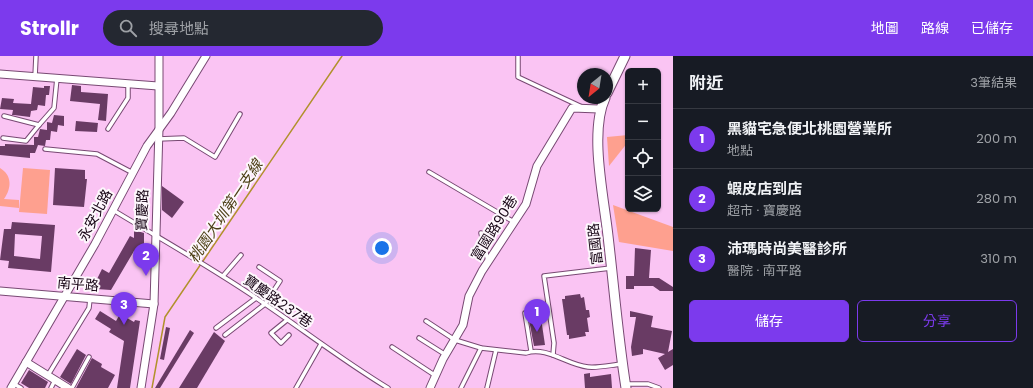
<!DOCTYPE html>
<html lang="zh-TW">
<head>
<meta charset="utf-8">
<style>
	body { margin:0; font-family:Poppins,"Noto Sans TC",sans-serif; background:#242831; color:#f1f3f6 }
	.controls { position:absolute; right:12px; top:12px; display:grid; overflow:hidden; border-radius:6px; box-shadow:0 1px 3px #0004 }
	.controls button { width:36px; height:36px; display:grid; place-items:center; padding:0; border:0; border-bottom:1px solid #363941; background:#171b24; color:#f1f3f6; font:20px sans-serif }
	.compass { position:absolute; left:577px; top:12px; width:36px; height:36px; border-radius:50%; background:#171b24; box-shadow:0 1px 3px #0004; rotate:210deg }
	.you { position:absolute; left:382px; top:192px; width:14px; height:14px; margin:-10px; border:3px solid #fff; border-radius:50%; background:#1a73e8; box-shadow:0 0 0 6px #1a73e833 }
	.badge { display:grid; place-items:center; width:26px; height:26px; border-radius:50%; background:#7c3aed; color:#fff; font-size:13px; font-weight:700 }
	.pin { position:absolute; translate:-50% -33px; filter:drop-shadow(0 1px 2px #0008) }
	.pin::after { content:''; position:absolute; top:21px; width:14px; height:12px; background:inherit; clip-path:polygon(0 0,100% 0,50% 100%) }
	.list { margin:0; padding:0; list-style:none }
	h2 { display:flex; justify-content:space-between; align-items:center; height:52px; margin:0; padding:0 16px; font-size:17px }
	h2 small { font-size:13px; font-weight:400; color:#9ea1a6 }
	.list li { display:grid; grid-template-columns:26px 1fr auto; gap:12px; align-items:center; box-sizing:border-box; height:60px; padding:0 16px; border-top:1px solid #363941 }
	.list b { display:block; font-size:15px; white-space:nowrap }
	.list p { margin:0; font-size:13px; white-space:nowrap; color:#9ea1a6 }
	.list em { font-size:13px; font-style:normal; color:#9ea1a6 }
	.actions { display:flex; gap:8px; padding:12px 16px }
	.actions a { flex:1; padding:9px 0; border:1px solid #7c3aed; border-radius:6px; text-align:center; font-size:14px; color:#7c3aed }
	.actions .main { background:#7c3aed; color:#fff }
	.icon { flex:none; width:22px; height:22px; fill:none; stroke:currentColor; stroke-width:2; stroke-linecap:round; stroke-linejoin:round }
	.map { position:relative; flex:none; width:673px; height:332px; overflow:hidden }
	header { display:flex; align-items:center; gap:24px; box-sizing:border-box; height:56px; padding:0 20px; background:#7c3aed; color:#fff }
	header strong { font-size:19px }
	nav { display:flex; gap:22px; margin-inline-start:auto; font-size:14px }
	.search { width:280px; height:36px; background:#242831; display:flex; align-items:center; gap:10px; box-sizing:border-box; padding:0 14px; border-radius:22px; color:#9ea1a6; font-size:15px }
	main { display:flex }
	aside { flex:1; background:#171b24 }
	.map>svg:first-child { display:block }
</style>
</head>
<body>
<header>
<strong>Strollr</strong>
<div class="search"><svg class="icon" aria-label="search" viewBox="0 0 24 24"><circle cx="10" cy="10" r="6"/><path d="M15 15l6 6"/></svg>搜尋地點</div>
<nav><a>地圖</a><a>路線</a><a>已儲存</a></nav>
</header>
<main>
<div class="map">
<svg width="673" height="332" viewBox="0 0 673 332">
	<rect width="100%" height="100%" fill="#fac4f3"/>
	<!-- green -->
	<g fill="#fea08f">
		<path d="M 628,79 L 628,86 L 609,110 L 607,81 Z"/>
		<path d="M 0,112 C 12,119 12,132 4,143 L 19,144 L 19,152 L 0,150 Z"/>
		<path d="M 23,112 L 50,114 L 47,158 L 19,156 Z"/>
		<path d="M 613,149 L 673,171 L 673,195 L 619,186 Z"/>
	</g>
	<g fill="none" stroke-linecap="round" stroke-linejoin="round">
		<!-- stream -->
		<path stroke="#b1912b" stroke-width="1.5" d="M 152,332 L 165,261 L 342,0"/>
	</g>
	<!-- building -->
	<g fill="#693b64" fill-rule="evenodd">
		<path d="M 72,29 L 81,30 L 81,36 L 108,38 L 106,65 L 98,64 L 100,48 L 70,45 Z"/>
		<path d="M 44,30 L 50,30 L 49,39 L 46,39 L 45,50 L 38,49 L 37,54 L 31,55 L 30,61 L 14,59 L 12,59 L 13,54 L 0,53 L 2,42 L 14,43 L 13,47 L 31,48 L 33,31 L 44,32 Z"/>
		<path d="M 54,59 L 64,60 L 64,70 L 58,69 L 57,76 L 51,75 L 50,84 L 46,84 L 45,90 L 38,89 L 35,97 L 30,97 L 30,102 L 0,99 L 0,90 L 5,90 L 5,88 L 34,89 L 34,81 L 38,81 L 40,73 L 47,74 L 47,66 L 52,67 Z"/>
		<path d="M 76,65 L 98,67 L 97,76 L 75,75 Z"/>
		<path d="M 55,112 L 85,114 L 85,123 L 87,123 L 84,151 L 53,149 Z"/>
		<path d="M 162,130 L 184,146 L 172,162 L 162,154 Z"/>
		<path d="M 12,166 L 55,169 L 51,216 L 8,212 L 9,205 L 0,204 L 4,173 L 11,173 ZM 15,178 L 42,180 L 40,203 L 14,200 Z"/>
		<path d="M 134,174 L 144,177 L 144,196 L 134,195 L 111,234 L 96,233 L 97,223 L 102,213 L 109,217 L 130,180 L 134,182 Z"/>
		<path d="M 635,192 L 651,194 L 649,222 L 659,222 L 673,231 L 673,235 L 660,235 L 653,230 L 634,230 L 634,233 L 626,233 L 626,220 L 634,220 Z"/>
		<path d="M 580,238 L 581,242 L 584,241 L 586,254 L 589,254 L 590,261 L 587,262 L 589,276 L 585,276 L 586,280 L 569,283 L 569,279 L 567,279 L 562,243 L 565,243 L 565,240 Z"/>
		<path d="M 100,255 L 116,265 L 120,258 L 134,266 L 135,264 L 140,265 L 130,332 L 117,332 L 124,285 L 109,276 L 111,273 L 95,263 Z"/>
		<path d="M 630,255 L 653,260 L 651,271 L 672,275 L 668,296 L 673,293 L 673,309 L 665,314 L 658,302 L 665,298 L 643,293 L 643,298 L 632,300 L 631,291 L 636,261 L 630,261 Z"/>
		<path d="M 541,262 L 545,289 L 534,290 L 529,264 Z"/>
		<path d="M 166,271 L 170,272 L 164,304 L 160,303 Z"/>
		<path d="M 190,274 L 194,277 L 160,332 L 155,332 Z"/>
		<path d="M 214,276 L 225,285 L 197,332 L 179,332 Z"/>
		<path d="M 77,293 L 86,299 L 71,328 L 60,321 Z"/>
		<path d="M 92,302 L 102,308 L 101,311 L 115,319 L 108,332 L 76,332 Z"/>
		<path d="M 29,314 L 48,326 L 45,332 L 29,332 L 21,327 Z"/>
		<path d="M 590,317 L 590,321 L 611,318 L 612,332 L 585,332 L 584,318 Z"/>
	</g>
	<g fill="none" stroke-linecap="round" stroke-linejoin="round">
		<!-- lane casing -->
		<g stroke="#784973" stroke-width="5.5">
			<g id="lane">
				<path d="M 518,0 L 518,21 L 582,51"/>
				<path d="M 35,21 L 36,0"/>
				<path d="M 4,60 L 39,69 L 54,52 L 57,22"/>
				<path d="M 108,73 L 128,42 L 128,28"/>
				<path d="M 3,82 L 26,85 L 39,69"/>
				<path d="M 158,83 L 184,82 L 215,101 L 240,58"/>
				<path d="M 45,93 L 97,98 L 133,117"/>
				<path d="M 429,116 L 514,166"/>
				<path d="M 113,154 C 164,185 216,214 265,248 C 306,276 345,306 388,332"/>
				<path d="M 481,177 L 488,205"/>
				<path d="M 223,220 L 241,199"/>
				<path d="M 525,257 L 531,295"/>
				<path d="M 287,264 L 271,277 L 281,287 L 289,279"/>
				<path d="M 426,265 L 455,284 L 481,292 L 526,297 C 547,290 567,309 588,311 C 599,312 611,309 622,308"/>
				<path d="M 216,272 L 256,242"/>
				<path d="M 225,279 L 265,248 L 280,225 L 259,211"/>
				<path d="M 419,282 L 446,299"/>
				<path d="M 392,291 L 436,320"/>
				<path d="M 553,299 L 554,287 L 544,220 L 611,212"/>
				<path d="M 48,319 L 89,252 L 90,243"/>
				<path d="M 14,328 L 21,332"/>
				<path d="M 626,328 L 648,328 L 659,332"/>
				<path d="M 51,332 L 55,324"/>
				<path d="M 72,332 L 89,301"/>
				<path d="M 296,332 L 321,288"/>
				<path d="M 461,332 L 481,292"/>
				<path d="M 487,332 L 496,294"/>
			</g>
		</g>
		<!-- street casing -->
		<g stroke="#784973" stroke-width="9">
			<g id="street">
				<path d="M 0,18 L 158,30"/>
				<path d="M 0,235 L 154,248"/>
				<path d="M 26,306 L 68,332"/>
				<path d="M 11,332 L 95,188 L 147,90 L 171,57 L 206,0"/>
				<path d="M 141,332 L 154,248 L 159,72 L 159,0"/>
				<path d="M 430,332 L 443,303 L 463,269 L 469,240 L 482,215 L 526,148 L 537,110 L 572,52 L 599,53"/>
			</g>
		</g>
		<!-- secondary casing -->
		<g stroke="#784973" stroke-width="11">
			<g id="secondary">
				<path d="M 607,37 L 625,0"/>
				<path d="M 605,42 C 589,76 604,142 608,180 C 614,231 618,282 626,332"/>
			</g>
		</g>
		<!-- lane -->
		<use href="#lane" stroke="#fff" stroke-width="3.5"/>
		<!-- street -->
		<use href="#street" stroke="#fff" stroke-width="7"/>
		<!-- secondary -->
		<use href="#secondary" stroke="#fff" stroke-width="9"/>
	</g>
	<g text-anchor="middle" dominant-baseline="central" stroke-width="4" stroke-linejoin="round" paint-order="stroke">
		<!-- street labels -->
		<g font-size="14" fill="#180616" stroke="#fdf7fc">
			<text transform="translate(142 154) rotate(-88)">寶慶路</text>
			<text transform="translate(95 159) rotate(-62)">永安北路</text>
			<text transform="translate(494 172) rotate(-58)">富國路90巷</text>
			<text transform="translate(595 188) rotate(-96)">富國路</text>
			<text transform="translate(78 228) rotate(5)">南平路</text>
			<text transform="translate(278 245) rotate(35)">寶慶路237巷</text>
		</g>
		<!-- water labels -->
		<g font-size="15" font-style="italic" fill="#4c3f16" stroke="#fdf7fc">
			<text transform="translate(225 155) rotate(-56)">桃園大圳第一支線</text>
		</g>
	</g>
</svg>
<div class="controls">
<button>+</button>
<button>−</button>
<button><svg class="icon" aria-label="locate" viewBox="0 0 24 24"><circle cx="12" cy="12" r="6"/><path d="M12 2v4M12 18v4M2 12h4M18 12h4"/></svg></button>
<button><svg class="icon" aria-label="layers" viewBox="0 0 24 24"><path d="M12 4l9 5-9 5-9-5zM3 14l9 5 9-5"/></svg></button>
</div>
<svg class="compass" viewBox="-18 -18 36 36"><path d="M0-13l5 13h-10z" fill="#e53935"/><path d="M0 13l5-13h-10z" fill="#9ea1a6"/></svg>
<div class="you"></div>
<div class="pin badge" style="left:537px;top:276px">1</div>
<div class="pin badge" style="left:146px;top:220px">2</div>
<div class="pin badge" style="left:124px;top:269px">3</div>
</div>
<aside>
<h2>附近<small>3筆結果</small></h2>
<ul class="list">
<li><span class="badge">1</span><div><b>黑貓宅急便北桃園營業所</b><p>地點</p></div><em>200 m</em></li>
<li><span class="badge">2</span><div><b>蝦皮店到店</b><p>超市 · 寶慶路</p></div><em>280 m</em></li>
<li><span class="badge">3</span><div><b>沛瑪時尚美醫診所</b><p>醫院 · 南平路</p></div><em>310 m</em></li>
</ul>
<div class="actions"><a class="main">儲存</a><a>分享</a></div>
</aside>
</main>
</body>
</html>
